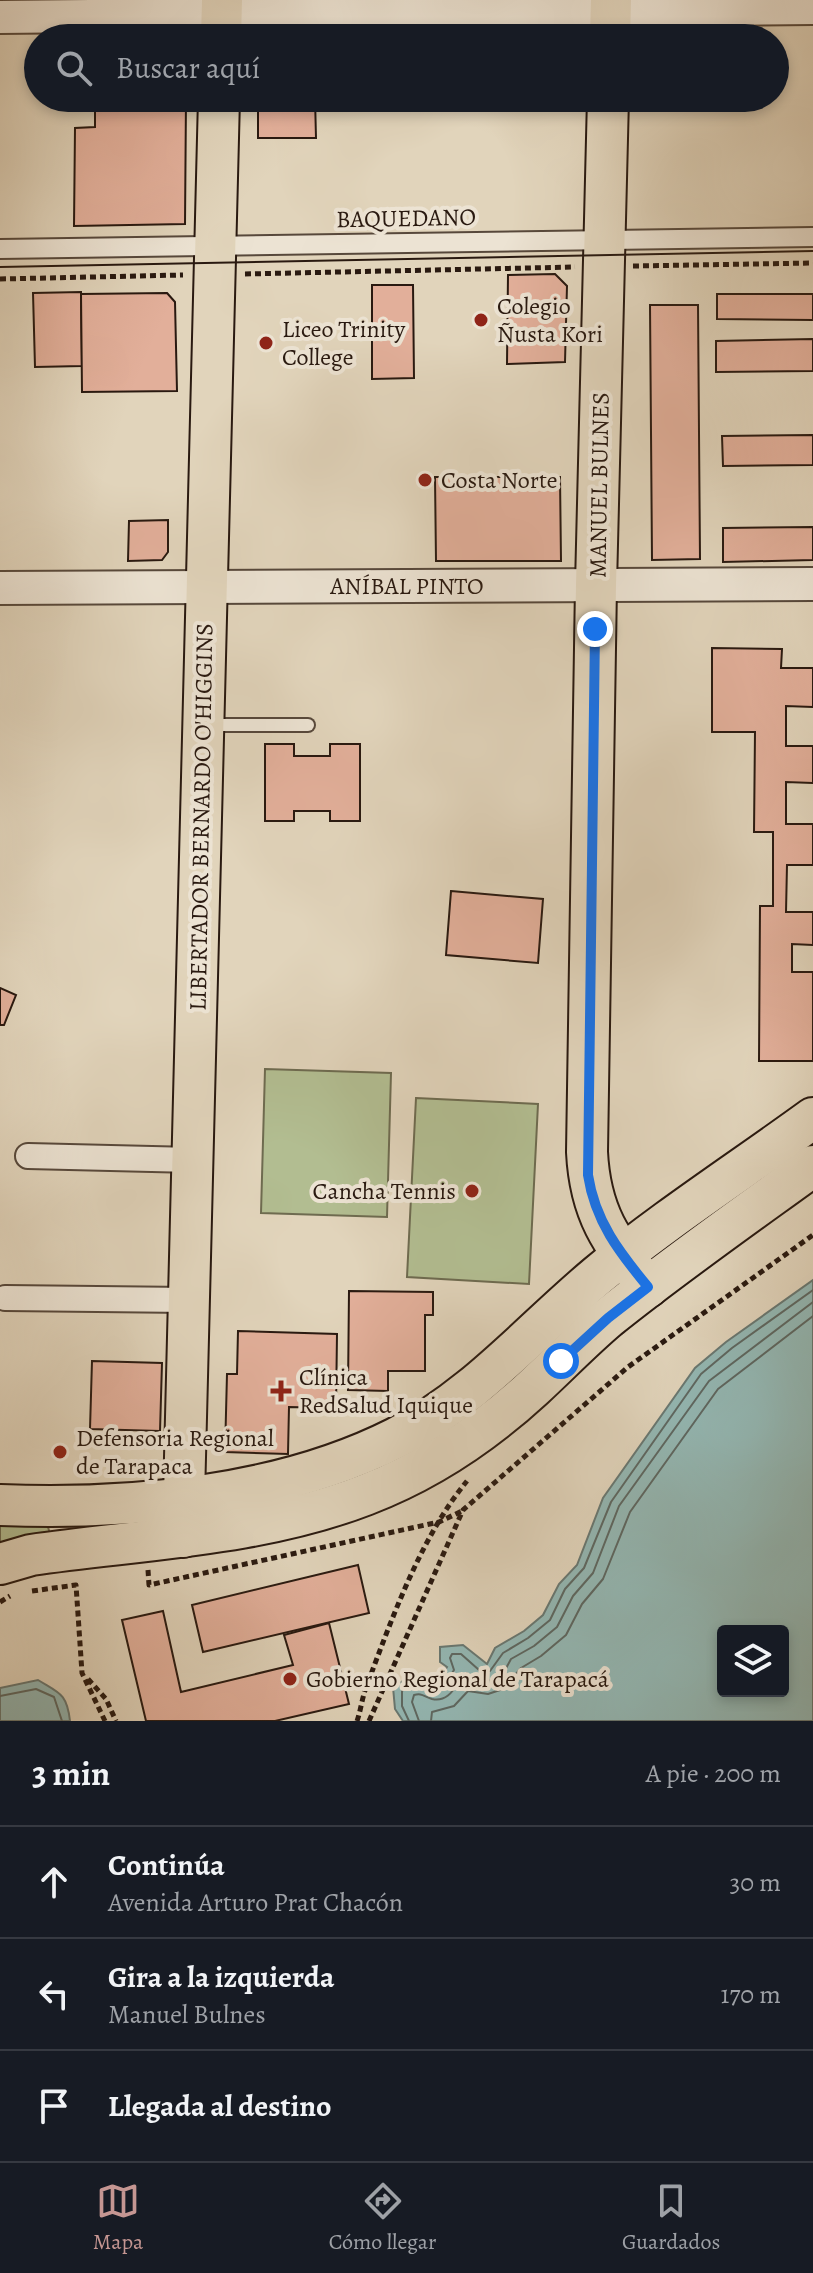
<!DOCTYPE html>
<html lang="es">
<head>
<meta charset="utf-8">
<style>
	body { margin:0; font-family:Alegreya,serif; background:#242831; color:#f1f3f6 }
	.controls { position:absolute; right:24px; bottom:24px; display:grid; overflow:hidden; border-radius:8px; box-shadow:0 4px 12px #0003 }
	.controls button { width:72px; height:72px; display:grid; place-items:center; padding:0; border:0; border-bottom:2px solid #363941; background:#171b24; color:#f1f3f6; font:40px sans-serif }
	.stop { position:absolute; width:24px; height:24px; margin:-18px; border:6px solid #1a73e8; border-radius:50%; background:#fff }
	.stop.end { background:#1a73e8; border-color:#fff; box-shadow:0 2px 8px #0008 }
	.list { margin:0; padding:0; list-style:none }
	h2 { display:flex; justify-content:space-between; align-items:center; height:104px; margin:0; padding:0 32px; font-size:34px }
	h2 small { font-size:26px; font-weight:400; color:#9ea1a6 }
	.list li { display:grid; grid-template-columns:52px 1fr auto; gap:24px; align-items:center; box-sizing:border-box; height:112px; padding:0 32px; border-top:2px solid #363941 }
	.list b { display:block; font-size:30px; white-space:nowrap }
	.list p { margin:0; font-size:26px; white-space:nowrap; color:#9ea1a6 }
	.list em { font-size:26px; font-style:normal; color:#9ea1a6 }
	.icon { flex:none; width:44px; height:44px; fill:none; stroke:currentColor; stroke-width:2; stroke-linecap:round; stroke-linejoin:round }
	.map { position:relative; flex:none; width:813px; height:1721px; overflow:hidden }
	.search { position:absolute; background:#171b24; box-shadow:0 4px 12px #0003; left:24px; right:24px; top:24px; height:88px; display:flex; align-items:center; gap:20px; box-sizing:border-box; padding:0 28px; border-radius:44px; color:#9ea1a6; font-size:30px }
	.sheet { height:440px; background:#171b24 }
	nav { display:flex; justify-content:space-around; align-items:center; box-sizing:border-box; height:112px; border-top:2px solid #363941; background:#171b24; font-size:22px; color:#9ea1a6 }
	nav a { display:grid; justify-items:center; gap:4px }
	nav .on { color:#c59692 }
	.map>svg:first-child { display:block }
</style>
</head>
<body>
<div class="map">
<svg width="813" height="1721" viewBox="0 0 813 1721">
	<rect width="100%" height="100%" fill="#e1d4bb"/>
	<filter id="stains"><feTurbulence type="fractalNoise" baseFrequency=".0025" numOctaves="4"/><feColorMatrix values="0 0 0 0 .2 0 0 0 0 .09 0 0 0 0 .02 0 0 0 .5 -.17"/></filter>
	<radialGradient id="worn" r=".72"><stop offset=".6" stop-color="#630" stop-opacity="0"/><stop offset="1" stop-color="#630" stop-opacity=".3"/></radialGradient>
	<!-- green -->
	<g fill="#b2bd91" stroke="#6e6b50" stroke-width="2">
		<path d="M 265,1069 L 391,1073 L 387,1217 L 261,1213 Z"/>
		<path d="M 416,1098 L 538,1104 L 529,1284 L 407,1277 Z"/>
		<path d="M 0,1523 L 43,1523 L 48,1527 L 50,1534 L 0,1547 Z"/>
	</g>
	<!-- water -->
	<g fill="#94b8b4" stroke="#697872" stroke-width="2" fill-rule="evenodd">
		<path d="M 813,1280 L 813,1721 L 403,1721 L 395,1709 L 393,1687 C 412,1674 417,1672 438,1682 L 447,1667 L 440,1662 L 440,1647 L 463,1645 L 487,1664 L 495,1648 L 524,1631 L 543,1615 L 559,1584 L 577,1565 L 603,1498 L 695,1368 L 726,1342 ZM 723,1631 L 783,1631 L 783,1691 L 723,1691 Z"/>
		<path d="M 38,1680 C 59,1693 67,1693 70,1721 L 0,1721 L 0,1688 Z"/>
	</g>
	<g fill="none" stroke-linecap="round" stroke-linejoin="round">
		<!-- shore -->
		<g stroke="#5e6862" stroke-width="2">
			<path d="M 0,1696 L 36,1689 L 54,1697 L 62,1721"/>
			<path d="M 409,1721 L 402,1706 L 402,1691 C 415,1681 421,1684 436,1689 L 443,1687 L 454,1670 L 450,1658 L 452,1654 L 461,1654 L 479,1670 L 490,1671 L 503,1653 L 528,1638 L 550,1620 L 565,1589 L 584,1568 L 611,1502 L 701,1374 L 732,1348 L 813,1290"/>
			<path d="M 419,1721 L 412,1702 L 414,1695 C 422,1693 423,1696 432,1699 C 450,1703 456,1684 466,1673 L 482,1681 L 495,1680 L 504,1672 L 511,1659 L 534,1646 L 557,1627 L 573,1596 L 593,1573 L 619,1506 L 709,1381 L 813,1302"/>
			<path d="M 431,1721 L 432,1712 L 454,1706 L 468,1691 L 488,1694 L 503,1689 L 521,1668 L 541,1656 L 566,1635 L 582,1604 L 603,1579 L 630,1512 L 718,1389 L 813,1316"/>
		</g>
	</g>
	<!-- building -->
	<g fill="#e2af9a" stroke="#291910" stroke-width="2">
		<path d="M 95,98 L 186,98 L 185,224 L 74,226 L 75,128 L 95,127 Z"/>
		<path d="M 258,98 L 315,98 L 316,138 L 258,138 Z"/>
		<path d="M 555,274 L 567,286 L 565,362 L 507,364 L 508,275 Z"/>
		<path d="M 372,285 L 413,285 L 414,378 L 372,379 Z"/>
		<path d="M 81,292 L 82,366 L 35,367 L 33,293 Z"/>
		<path d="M 167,293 L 175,302 L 177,391 L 82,392 L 81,294 Z"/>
		<path d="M 717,294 L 813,294 L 813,320 L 717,319 Z"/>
		<path d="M 650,305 L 698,305 L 700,559 L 652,560 Z"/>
		<path d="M 813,339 L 813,371 L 716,372 L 716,341 Z"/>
		<path d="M 813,435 L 813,465 L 723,466 L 722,436 Z"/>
		<path d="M 435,477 L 560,477 L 561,561 L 436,561 Z"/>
		<path d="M 168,520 L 168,552 L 162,560 L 128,561 L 129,521 Z"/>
		<path d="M 813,527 L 813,560 L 723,562 L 723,528 Z"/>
		<path d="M 712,648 L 782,649 L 781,668 L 813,668 L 813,707 L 786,706 L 786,746 L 813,746 L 813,783 L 786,782 L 786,824 L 813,824 L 813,865 L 787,865 L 786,912 L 813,912 L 813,945 L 792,944 L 792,972 L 813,972 L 813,1061 L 759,1061 L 760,906 L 773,906 L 773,832 L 754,832 L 755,732 L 712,732 Z"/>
		<path d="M 265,744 L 294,744 L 294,756 L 330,756 L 330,744 L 360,744 L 360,821 L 330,821 L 330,811 L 294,811 L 294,821 L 265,821 Z"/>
		<path d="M 451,891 L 543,899 L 538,963 L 446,955 Z"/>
		<path d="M 0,988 L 16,995 L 4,1025 L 0,1025 Z"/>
		<path d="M 349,1291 L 433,1292 L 433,1315 L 425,1315 L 425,1371 L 388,1371 L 388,1391 L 348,1390 Z"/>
		<path d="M 238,1331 L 337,1334 L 336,1408 L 289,1407 L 288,1454 L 225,1452 L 227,1374 L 237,1374 Z"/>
		<path d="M 92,1361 L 162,1363 L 160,1431 L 90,1429 Z"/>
		<path d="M 358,1565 L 369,1613 L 203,1652 L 192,1605 Z"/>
		<path d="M 163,1611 L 181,1692 L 293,1665 L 284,1635 L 329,1623 L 349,1704 L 275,1721 L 146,1721 L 122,1620 Z"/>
	</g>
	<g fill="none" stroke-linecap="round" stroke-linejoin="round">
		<!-- service casing -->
		<g stroke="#57483b" stroke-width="16">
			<path id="service" d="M 207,725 L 308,725"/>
		</g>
		<!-- pedestrian casing -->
		<g stroke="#57483b" stroke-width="22">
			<path id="pedestrian" d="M 0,249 L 813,237"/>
		</g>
		<!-- minor casing -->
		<g stroke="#57483b" stroke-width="28">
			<g id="minor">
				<path d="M 28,1156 L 193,1160"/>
				<path d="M 5,1298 L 189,1300"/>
			</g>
		</g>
		<!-- tertiary casing -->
		<g stroke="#57483b" stroke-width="36">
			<g id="tertiary">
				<path d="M 0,17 L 813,8"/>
				<path d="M 0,588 L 813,584"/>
			</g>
		</g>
		<!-- primary casing -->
		<g stroke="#291910" stroke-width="44">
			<g id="primary">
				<path d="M 221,38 L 222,0"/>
				<path d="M 610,38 L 611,0"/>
				<path d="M 608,98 L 596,585 L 587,1152 C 590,1213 611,1242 648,1287"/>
				<path d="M 0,1505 C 129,1510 279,1497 396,1438 C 474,1399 532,1330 598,1275 C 664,1220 743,1169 813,1118"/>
				<path d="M 183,1537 L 219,98"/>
				<path d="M 0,1564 L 31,1555 C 143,1539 259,1536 365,1495 C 428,1471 483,1434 533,1388 C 558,1365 582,1340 608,1318 C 674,1265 744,1216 813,1166"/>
			</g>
		</g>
		<!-- path -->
		<g stroke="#291910" stroke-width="5" stroke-dasharray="6 4" stroke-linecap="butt">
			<path d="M 633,266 L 813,263"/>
			<path d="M 245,274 L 575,267"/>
			<path d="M 0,279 L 183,275"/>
			<path d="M 148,1570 L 149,1585 L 439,1522 L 462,1511"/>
			<path d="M 32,1591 L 76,1585 L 82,1673 L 105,1721"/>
			<path d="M 0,1602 L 10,1596"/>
			<path d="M 88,1679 L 106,1699 L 116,1721"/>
			<path d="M 357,1721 C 361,1710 362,1697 367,1685 C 392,1618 421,1537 467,1481"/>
			<path d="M 369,1721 L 463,1510 L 628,1367 L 813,1235"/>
		</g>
		<!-- service -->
		<use href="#service" stroke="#ece3d3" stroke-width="12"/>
		<!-- pedestrian -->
		<use href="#pedestrian" stroke="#ece3d3" stroke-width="18"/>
		<!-- minor -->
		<use href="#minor" stroke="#ece3d3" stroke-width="24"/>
		<!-- tertiary -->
		<use href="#tertiary" stroke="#ece3d3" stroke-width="32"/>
		<!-- primary -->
		<use href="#primary" stroke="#e1d4bb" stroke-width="40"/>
		<!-- tram -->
		<path stroke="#291910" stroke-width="2" d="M 0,267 L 813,251"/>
	</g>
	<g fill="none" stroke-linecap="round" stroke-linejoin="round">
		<!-- route -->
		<path stroke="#1a73e8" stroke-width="10" d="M 561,1361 L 608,1318 L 648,1287 C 619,1252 595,1221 588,1175 L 595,629"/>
	</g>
	<!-- markers -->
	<g fill="#8f2418" stroke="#ece3d3" stroke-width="3">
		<circle cx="481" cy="320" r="8"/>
		<circle cx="266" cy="343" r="8"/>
		<circle cx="425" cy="480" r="8"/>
		<circle cx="472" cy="1191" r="8"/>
		<path d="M277 1379h8v8h8v8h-8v8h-8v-8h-8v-8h8z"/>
		<circle cx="60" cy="1452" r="8"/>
		<circle cx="290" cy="1679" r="8"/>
	</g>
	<g text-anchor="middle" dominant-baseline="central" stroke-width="8" stroke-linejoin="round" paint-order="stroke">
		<!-- street labels -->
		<g font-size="24" fill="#291910" stroke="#ece3d3">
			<text transform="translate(406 218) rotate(-1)">BAQUEDANO</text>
			<text transform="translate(599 485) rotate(-89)">MANUEL BULNES</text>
			<text x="407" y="586">ANÍBAL PINTO</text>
			<text transform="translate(201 817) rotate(-89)">LIBERTADOR BERNARDO O'HIGGINS</text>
		</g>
		<!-- poi labels -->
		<g font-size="24" fill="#291910" stroke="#ece3d3" text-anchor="start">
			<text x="497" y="306">Colegio<tspan x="497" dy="28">Ñusta Kori</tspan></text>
			<text x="282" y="329">Liceo Trinity<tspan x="282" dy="28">College</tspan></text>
			<text x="441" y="480">Costa Norte</text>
			<text x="456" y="1191" text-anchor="end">Cancha Tennis</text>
			<text x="299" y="1377">Clínica<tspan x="299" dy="28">RedSalud Iquique</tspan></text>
			<text x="76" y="1438">Defensoria Regional<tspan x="76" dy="28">de Tarapaca</tspan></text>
			<text x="306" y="1679">Gobierno Regional de Tarapacá</text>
		</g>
	</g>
	<rect width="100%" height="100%" filter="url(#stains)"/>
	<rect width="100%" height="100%" fill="url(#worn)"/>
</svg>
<div class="controls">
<button><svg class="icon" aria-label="layers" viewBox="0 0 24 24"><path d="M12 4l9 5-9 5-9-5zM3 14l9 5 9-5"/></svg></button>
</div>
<div class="stop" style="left:561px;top:1361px"></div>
<div class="stop end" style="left:595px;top:629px"></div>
<div class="search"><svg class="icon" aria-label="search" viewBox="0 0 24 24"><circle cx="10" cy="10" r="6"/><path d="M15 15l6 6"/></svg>Buscar aquí</div>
</div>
<section class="sheet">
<h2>3 min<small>A pie · 200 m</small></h2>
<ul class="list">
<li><svg class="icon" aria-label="ahead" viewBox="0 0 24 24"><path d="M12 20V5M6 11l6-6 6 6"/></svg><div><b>Continúa</b><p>Avenida Arturo Prat Chacón</p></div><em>30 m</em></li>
<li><svg class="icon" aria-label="left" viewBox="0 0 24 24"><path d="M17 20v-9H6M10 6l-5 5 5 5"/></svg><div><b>Gira a la izquierda</b><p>Manuel Bulnes</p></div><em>170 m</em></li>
<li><svg class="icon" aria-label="arrive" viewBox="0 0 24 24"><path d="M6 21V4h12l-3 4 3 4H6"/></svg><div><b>Llegada al destino</b></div></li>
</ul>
</section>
<nav>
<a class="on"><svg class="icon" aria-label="map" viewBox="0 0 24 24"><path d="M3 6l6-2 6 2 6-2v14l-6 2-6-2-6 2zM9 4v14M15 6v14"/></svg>Mapa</a>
<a><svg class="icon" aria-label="directions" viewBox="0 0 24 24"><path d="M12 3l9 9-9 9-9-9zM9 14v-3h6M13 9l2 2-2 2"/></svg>Cómo llegar</a>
<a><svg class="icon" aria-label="saved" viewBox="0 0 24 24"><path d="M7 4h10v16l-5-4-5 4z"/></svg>Guardados</a>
</nav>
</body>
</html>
